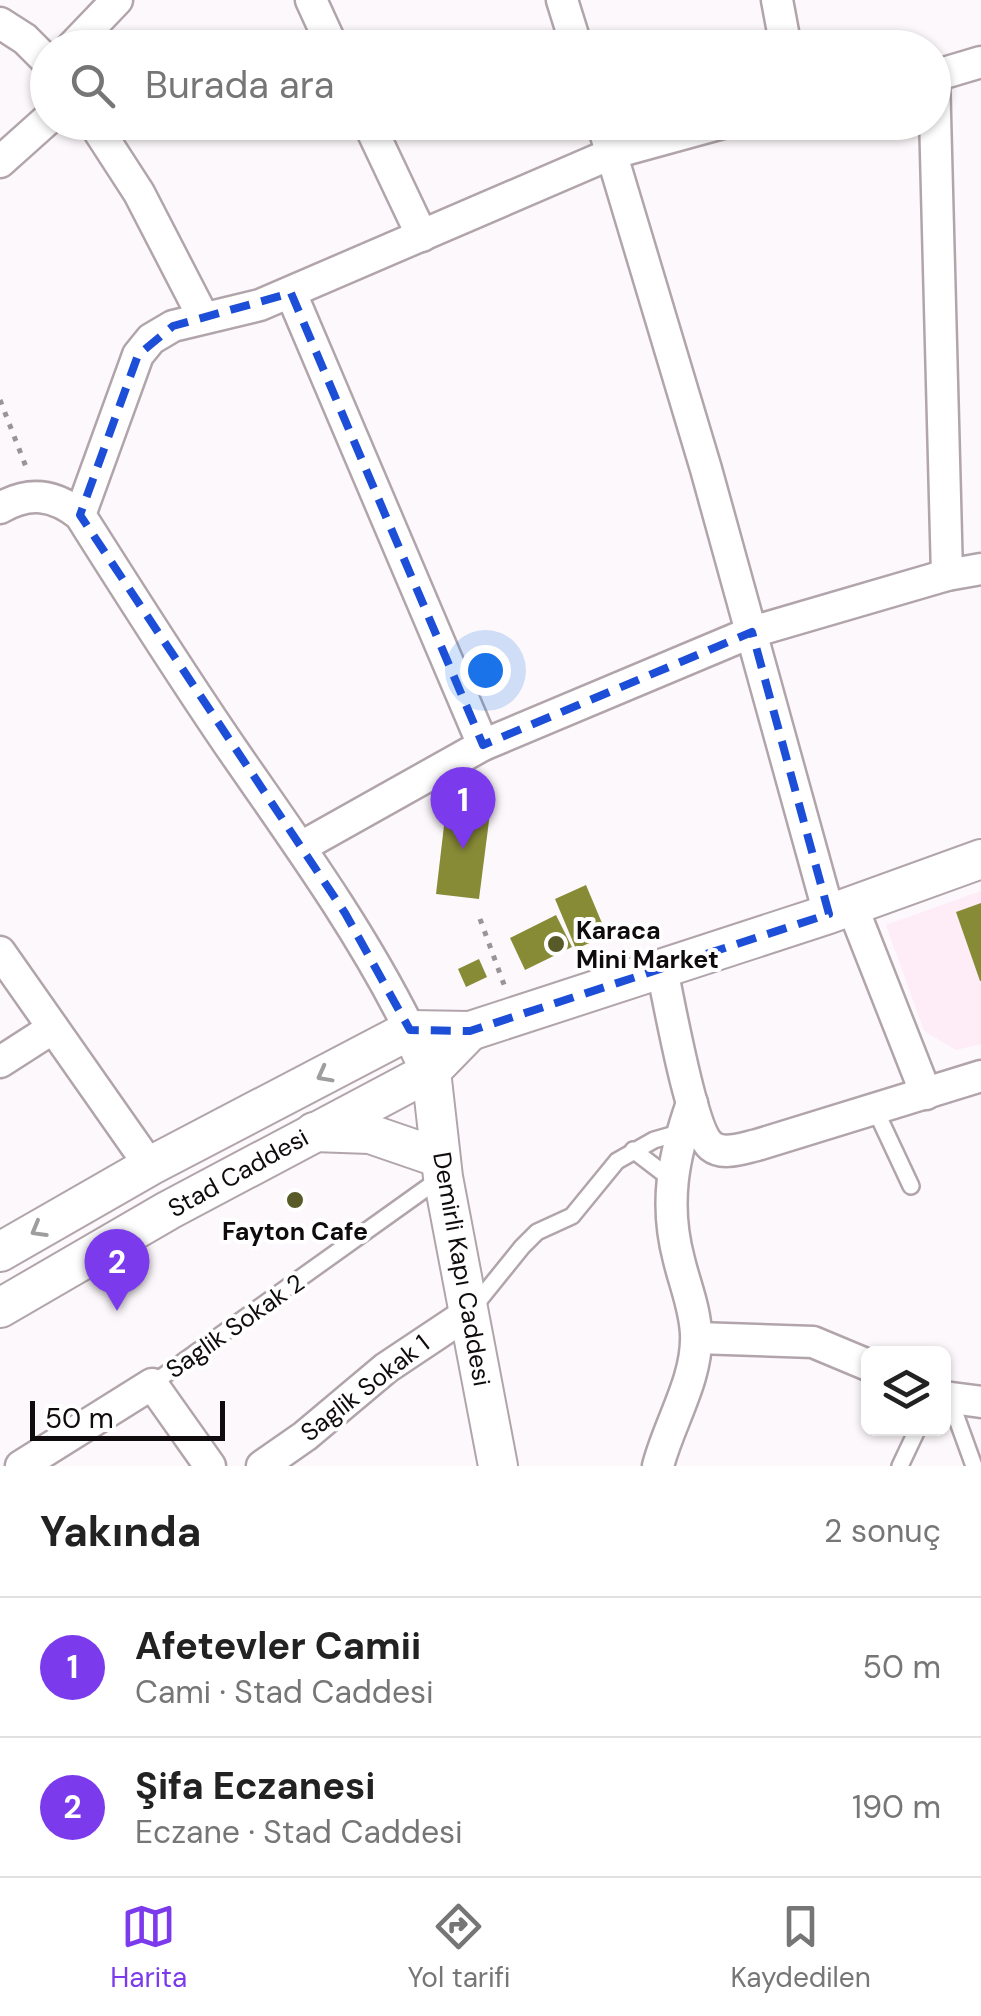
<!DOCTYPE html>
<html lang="tr">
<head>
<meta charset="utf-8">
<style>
	body { margin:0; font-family:"DM Sans",sans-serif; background:#f6f6f6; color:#222 }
	.controls { position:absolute; right:30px; bottom:30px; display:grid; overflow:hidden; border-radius:15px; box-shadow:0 2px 8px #0004 }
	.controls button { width:90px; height:90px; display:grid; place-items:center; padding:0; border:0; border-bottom:2px solid #e0e0e0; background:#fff; color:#222; font:50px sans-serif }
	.scale { position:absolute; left:30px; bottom:25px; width:195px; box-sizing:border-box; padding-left:10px; border:5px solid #100c0e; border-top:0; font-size:28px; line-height:35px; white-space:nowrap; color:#100c0e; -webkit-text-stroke:8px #fff; paint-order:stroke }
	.you { position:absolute; left:485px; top:670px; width:35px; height:35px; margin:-25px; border:8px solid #fff; border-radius:50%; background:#1a73e8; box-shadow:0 0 0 15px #1a73e833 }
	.badge { display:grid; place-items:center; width:65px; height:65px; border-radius:50%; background:#7c3aed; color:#fff; font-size:32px; font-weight:700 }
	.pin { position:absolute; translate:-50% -82px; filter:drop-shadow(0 2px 5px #0008) }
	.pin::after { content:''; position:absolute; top:52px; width:35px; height:30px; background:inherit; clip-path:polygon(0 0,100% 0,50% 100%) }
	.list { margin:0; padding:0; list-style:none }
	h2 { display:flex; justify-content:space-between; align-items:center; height:130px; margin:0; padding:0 40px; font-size:42px }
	h2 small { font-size:32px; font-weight:400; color:#767676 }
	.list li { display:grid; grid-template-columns:65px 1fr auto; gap:30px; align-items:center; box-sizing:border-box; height:140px; padding:0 40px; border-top:2px solid #e0e0e0 }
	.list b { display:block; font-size:38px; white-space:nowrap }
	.list p { margin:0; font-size:32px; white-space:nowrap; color:#767676 }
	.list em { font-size:32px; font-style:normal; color:#767676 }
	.icon { flex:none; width:55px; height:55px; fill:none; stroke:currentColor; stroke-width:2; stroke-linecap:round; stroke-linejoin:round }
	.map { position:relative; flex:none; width:981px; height:1466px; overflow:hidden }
	.search { position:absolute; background:#fff; box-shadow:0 2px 8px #0004; left:30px; right:30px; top:30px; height:110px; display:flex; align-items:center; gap:25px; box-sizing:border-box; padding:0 35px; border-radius:55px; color:#767676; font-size:38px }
	.sheet { height:410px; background:#fff }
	nav { display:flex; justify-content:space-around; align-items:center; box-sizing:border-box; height:140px; border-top:2px solid #e0e0e0; background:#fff; font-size:28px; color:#767676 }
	nav a { display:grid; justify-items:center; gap:5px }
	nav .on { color:#7c3aed }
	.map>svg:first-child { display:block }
</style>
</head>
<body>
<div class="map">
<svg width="981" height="1466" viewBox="0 0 981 1466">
	<rect width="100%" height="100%" fill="#fdf8fb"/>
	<!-- built -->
	<path fill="#feedf6" d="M 981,891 L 981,1044 L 956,1050 L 924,1031 L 886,925 Z"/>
	<!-- building -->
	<g fill="#888b36">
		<path d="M 447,800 L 491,805 L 479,899 L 436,894 Z"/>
		<path d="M 586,885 L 607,935 L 576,949 L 555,899 Z"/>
		<path d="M 981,903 L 981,981 L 980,981 L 956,912 Z"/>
		<path d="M 556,915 L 572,947 L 525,970 L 510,938 Z"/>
		<path d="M 479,959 L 487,977 L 466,987 L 458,969 Z"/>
	</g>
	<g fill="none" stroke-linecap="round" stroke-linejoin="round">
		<!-- service casing -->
		<g stroke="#b1a5ab" stroke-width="20">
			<g id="service">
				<path d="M 875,1109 L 911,1186"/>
				<path d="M 633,1150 L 671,1179"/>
				<path d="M 472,1309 L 522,1247 L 537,1232 L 572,1216 L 617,1161 L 654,1140 L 682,1132"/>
				<path d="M 152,1384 L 442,1177"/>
				<path d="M 949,1397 L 974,1466"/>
				<path d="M 900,1466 L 918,1428"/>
			</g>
		</g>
		<!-- minor casing -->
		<g stroke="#b1a5ab" stroke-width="35">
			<g id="minor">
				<path d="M 311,0 L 333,48"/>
				<path d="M 562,0 L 577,48"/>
				<path d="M 777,0 L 786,48"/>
				<path d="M 0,23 L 25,39 L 48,62"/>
				<path d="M 71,48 L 117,0"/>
				<path d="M 934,76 L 947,575"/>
				<path d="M 934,76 L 981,62"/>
				<path d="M 93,122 L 139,193 L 203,317"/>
				<path d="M 368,122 L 422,236"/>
				<path d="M 602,122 L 706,469 L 829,914"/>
				<path d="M 0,162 L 48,119"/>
				<path d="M 291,293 L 483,745"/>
				<path d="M 0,508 C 29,491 54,494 80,515 C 130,594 181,675 234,752 C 297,843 361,931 410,1030"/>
				<path d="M 80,515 L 138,355 L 151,339 L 173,326 L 260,305 L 613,153 L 726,122"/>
				<path d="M 301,847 L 483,745 L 752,632 L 947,575 L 981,569"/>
				<path d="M 852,906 L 926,1094"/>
				<path d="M 0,952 L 150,1166"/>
				<path d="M 662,970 C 669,1000 691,1130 711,1146 C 723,1156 743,1148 757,1145 L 981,1076"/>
				<path d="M 0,1062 L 53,1028"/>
				<path d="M 697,1338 L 813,1342 L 868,1365"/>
				<path d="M 944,1397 L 981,1402"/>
				<path d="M 21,1466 L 152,1384 L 210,1466"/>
				<path d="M 262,1466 L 305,1436 L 386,1368 L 470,1312"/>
				<path d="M 658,1466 C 669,1423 698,1379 696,1334 C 695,1308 685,1285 679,1260 C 664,1204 673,1157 692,1103"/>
			</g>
		</g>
		<!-- tertiary casing -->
		<g stroke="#b1a5ab" stroke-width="42">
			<g id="tertiary">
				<path d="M 420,1050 L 431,1071 L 443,1177 L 498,1466"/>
				<path d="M 314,1132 L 370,1134 L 440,1158"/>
				<path d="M 0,1252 L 150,1166 L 410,1030 L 470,1031 L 829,914 L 981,859"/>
				<path d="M 0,1308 L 169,1210 L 431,1071 L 470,1031"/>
			</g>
		</g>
		<!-- path -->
		<g stroke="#999597" stroke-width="5" stroke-dasharray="5 8" stroke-linecap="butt">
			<path d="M 0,400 L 28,472"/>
			<path d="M 480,919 L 506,990"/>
		</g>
		<!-- service -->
		<use href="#service" stroke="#fff" stroke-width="15"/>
		<!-- minor -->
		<use href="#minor" stroke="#fff" stroke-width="30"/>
		<!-- tertiary -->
		<use href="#tertiary" stroke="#fff" stroke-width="38"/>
	</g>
	<!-- one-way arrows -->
	<defs><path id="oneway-chevron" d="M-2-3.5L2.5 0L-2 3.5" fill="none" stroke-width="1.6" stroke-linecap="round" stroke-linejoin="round" transform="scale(2.5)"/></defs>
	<g stroke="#9f9e9f">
		<use href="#oneway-chevron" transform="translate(324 1075) rotate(152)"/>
		<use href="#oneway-chevron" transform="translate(38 1230) rotate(150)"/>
	</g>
	<!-- marked area -->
	<path fill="none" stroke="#1d4ed8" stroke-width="8" stroke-dasharray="20 12" stroke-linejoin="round" d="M 291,293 L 483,745 L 752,632 L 829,914 L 470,1031 L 410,1030 L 345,913 L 80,515 L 138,355 L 173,326 Z"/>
	<!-- markers -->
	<g fill="#585a27" stroke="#fff" stroke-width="4">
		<circle cx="556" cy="944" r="10"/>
		<circle cx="295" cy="1200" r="10"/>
	</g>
	<g text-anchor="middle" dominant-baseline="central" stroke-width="8" stroke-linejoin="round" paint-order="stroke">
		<!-- poi labels -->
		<g font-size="25" font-weight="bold" fill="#100c0e" stroke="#fff" text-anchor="start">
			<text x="576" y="930">Karaca<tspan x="576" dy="29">Mini Market</tspan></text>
			<text x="295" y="1231" text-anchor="middle">Fayton Cafe</text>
		</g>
		<!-- street labels -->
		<g font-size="25" fill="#100c0e" stroke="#fff">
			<text transform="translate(238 1173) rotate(-29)">Stad Caddesi</text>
			<text transform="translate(462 1269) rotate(80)">Demirli Kapı Caddesi</text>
			<text transform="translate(235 1326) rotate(-35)">Saglik Sokak 2</text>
			<text transform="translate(365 1388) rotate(-38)">Saglik Sokak 1</text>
		</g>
	</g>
</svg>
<div class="controls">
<button><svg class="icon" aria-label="layers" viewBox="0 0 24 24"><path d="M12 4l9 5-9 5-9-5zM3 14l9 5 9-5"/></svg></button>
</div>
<div class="scale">50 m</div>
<div class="you"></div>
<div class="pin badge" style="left:463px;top:849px">1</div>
<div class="pin badge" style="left:117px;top:1311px">2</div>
<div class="search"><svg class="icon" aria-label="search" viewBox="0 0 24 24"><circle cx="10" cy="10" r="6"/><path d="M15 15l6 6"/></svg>Burada ara</div>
</div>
<section class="sheet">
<h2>Yakında<small>2 sonuç</small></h2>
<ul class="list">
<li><span class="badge">1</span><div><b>Afetevler Camii</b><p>Cami · Stad Caddesi</p></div><em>50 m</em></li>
<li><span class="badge">2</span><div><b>Şifa Eczanesi</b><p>Eczane · Stad Caddesi</p></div><em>190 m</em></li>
</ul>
</section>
<nav>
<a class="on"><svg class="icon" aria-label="map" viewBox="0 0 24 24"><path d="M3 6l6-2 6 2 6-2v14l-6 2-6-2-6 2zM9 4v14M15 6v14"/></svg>Harita</a>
<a><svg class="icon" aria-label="directions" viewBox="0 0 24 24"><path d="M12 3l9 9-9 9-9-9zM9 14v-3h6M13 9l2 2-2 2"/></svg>Yol tarifi</a>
<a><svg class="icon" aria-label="saved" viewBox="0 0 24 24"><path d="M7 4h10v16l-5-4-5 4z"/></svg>Kaydedilen</a>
</nav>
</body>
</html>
